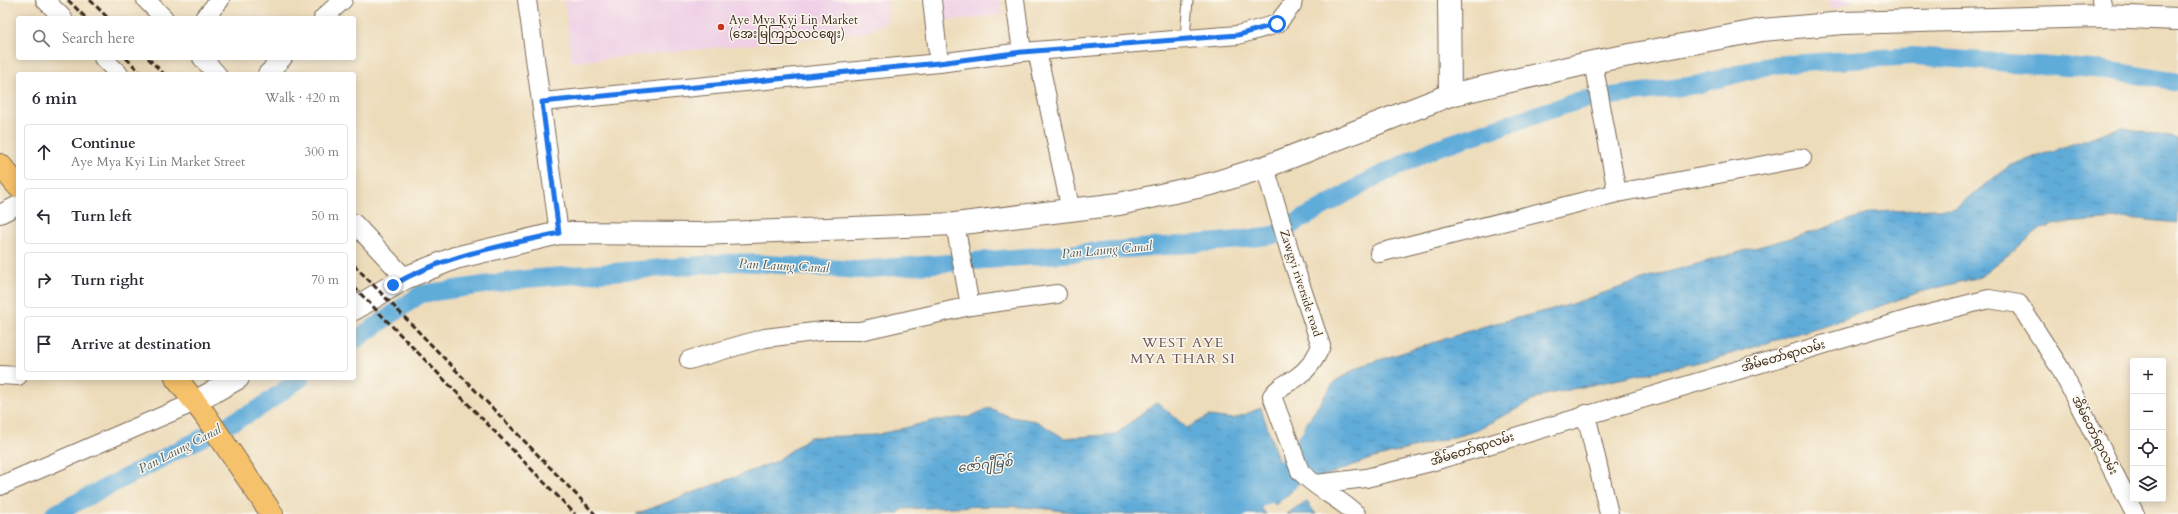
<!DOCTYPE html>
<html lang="en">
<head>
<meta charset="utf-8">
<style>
	body { margin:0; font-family:Cardo,"Noto Sans Myanmar",serif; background:#f2f2f3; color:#2b2b33 }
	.controls { position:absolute; right:12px; bottom:12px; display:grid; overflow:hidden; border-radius:4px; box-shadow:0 2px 10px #0003 }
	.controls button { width:36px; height:36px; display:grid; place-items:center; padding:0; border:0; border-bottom:1px solid #e1e1e2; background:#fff; color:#2b2b33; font:20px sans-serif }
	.stop { position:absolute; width:12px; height:12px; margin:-9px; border:3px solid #1a73e8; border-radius:50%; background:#fff }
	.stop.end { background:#1a73e8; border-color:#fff; box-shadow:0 1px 4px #0008 }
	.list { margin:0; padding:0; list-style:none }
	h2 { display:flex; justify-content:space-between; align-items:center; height:52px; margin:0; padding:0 16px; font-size:17px }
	h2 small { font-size:13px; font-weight:400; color:#7c7c81 }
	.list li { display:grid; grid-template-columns:26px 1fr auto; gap:12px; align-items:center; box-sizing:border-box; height:56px; margin:0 8px 8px; padding:0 8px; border:1px solid #e1e1e2; border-radius:4px }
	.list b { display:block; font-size:15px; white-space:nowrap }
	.list p { margin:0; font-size:13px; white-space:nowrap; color:#7c7c81 }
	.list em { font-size:13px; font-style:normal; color:#7c7c81 }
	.icon { flex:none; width:22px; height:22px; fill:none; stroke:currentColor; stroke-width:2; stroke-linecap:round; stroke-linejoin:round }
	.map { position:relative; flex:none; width:2178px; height:514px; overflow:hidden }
	.search { position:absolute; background:#fff; box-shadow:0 2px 10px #0003; left:16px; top:16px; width:340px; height:44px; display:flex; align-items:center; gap:10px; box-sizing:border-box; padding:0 14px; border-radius:4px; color:#7c7c81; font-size:15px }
	.panel { position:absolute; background:#fff; box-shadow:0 2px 10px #0003; left:16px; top:72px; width:340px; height:308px; border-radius:4px }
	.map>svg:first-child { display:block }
</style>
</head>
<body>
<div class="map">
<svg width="2178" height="514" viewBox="0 0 2178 514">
	<defs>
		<pattern id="water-ripples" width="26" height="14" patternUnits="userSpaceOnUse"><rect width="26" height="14" fill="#60acd9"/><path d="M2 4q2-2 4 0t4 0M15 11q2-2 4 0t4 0" fill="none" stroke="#508caf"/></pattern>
	</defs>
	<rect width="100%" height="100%" fill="#fbf7ec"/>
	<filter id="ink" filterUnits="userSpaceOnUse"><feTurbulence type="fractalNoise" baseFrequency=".025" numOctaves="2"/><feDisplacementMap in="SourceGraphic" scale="8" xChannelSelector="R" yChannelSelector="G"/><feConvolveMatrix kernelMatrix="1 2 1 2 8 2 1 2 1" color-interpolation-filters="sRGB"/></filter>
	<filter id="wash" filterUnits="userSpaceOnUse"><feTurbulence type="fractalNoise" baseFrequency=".012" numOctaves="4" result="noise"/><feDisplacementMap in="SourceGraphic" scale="16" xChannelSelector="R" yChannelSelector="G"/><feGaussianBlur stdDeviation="0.9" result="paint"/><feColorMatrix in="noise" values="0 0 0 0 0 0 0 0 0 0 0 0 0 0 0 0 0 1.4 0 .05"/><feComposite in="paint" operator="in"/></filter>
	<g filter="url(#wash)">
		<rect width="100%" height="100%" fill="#eddcba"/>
		<!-- built -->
		<g fill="#efd0e6">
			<path d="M 564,0 L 888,0 L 887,22 L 863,33 L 572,62 Z"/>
			<path d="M 940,0 L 1001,0 L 1003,15 L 942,21 Z"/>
			<path d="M 1826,0 L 1855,0 L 1832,10 Z"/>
		</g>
		<!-- water -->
		<g fill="url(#water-ripples)" stroke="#4e6b7c">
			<path d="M 2121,127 L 2178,139 L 2178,223 L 2128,218 L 2056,224 L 2041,229 L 1980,277 L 1917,293 L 1835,322 L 1714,359 L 1544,395 L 1472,432 L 1367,460 L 1311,481 L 1304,427 L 1334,382 L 1358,367 L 1485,326 L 1565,306 L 1654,276 L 1819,230 L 1874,212 L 1955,208 L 2009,166 Z"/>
			<path d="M 1157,402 L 1187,428 L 1209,416 L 1233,419 L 1261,408 L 1284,478 L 1292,491 L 1275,505 L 1261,489 L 1253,497 L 1266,514 L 1244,514 L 1239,508 L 1231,514 L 1080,514 C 1022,502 961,507 903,509 L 897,514 L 636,514 L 775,462 L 810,437 L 876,435 L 936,420 L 969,417 L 989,408 L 1011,417 L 1036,421 L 1064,438 L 1116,434 Z"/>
			<path d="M 1307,502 L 1316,514 L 1287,514 Z"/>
		</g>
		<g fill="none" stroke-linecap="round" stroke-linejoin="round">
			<!-- canal -->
			<g stroke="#60acd9" stroke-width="18">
				<path d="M 354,341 L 421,294 L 525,279 L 738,262 L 858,270 L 1230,241 L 1274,235 L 1370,180 L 1436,148 L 1581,100 L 1696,85 L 1771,65 L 1913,56 L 2107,70 L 2178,82"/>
				<path d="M 54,514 L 258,409 L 301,378"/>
			</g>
			<!-- river -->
			<path stroke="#60acd9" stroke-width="30" d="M 1218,514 L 1284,478 L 1332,418"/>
		</g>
	</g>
	<g filter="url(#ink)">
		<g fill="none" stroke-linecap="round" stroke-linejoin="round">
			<!-- service casing -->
			<g stroke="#796855" stroke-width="11">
				<path id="service" d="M 1185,38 L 1188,0"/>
			</g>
			<!-- minor casing -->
			<g stroke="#796855" stroke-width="20">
				<g id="minor">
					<path d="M 45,0 L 63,18"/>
					<path d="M 146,0 L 164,18"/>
					<path d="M 527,0 L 559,233"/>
					<path d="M 932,0 L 939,63"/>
					<path d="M 1015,0 L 1022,52"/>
					<path d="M 2101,0 L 2104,16"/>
					<path d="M 204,18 L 220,0"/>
					<path d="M 323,18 L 343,0"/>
					<path d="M 1037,51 L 1071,211"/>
					<path d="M 103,58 L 119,74"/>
					<path d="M 202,58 L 217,74"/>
					<path d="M 1593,62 L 1617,193"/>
					<path d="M 267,74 L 283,58"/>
					<path d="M 542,102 L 939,63 L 1022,52 L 1238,35 L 1277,24 L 1292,5 L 1293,0"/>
					<path d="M 1265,167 L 1291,256 L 1321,346 C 1315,359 1309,369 1296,378 C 1287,384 1279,386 1272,396 L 1300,471 C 1315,488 1339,498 1356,514"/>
					<path d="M 0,214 L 18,205"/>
					<path d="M 354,223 L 405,278"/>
					<path d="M 955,224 L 970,306"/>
					<path d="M 1379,253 L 1617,193 L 1802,158"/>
					<path d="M 689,360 L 765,338 L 822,331 L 860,331 L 970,306 L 1057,294"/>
					<path d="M 0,375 L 18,376"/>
					<path d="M 1586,414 L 1609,514"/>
					<path d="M 1316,484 L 1366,478 L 1431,462 L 1909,319 L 1989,299 L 2019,304 L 2060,368 L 2135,514"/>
					<path d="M 0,486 L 195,402"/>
				</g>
			</g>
			<!-- tertiary casing -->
			<g stroke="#796855" stroke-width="24">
				<g id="tertiary">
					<path d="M 1449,0 L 1450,95"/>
					<path d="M 354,309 L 405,278 L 455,258 L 559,233 L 700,234 L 955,224 L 1119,204 L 1211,184 L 1265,167 L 1450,95 L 1593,62 L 1762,30 L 1844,23 L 2104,16 L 2178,19"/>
					<path d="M 195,402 L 238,378"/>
				</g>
			</g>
			<!-- trunk casing -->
			<g stroke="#796855" stroke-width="24">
				<g id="trunk">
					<path d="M 0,165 L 18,186"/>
					<path d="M 176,378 L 205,415 L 272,514"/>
				</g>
			</g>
			<!-- service -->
			<use href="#service" stroke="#fff" stroke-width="9"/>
			<!-- minor -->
			<use href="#minor" stroke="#fff" stroke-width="18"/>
			<!-- tertiary -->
			<use href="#tertiary" stroke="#fff" stroke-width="22"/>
			<!-- trunk -->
			<use href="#trunk" stroke="#f5c16b" stroke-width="22"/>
			<!-- rail -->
			<g stroke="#3b2a1e" stroke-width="3" stroke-dasharray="6 3" stroke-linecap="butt">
				<path d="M 68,0 L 86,18"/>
				<path d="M 90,0 L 108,18"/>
				<path d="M 126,58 L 142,74"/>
				<path d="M 148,58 L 164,74"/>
				<path d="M 354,265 L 595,514"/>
				<path d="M 354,287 L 575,514"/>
			</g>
		</g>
	</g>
	<g fill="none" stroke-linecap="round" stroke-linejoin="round" filter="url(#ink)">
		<!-- route -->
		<path stroke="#1a73e8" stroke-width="5" d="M 393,285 C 443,255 503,246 559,233 L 542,102 L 939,63 L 1022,52 L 1238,35 L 1277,24"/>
	</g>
	<!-- markers -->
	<circle fill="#c8321e" stroke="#fbf7ec" stroke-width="1.5" cx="721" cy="27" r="4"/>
	<g text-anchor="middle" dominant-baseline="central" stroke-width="3" stroke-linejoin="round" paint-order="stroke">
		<!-- poi labels -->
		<g font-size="12" fill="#3b2a1e" stroke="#fbf7ec" text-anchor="start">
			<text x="729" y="20">Aye Mya Kyi Lin Market<tspan x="729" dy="14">(အေးမြကြည်လင်ဈေး)</tspan></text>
		</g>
		<!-- street labels -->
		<g font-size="12" fill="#3b2a1e" stroke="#fbf7ec">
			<text transform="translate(1301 283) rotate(72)">Zawgyi riverside road</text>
			<text transform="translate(1783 356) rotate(-16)">အိမ်တော်ရာလမ်း</text>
			<text transform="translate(2095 435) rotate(63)">အိမ်တော်ရာလမ်း</text>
			<text transform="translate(1472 449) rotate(-17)">အိမ်တော်ရာလမ်း</text>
		</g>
		<!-- water labels -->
		<g font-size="13" font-style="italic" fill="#48585f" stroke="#fbf7ec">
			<text transform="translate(1107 250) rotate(-5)">Pan Laung Canal</text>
			<text transform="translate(784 266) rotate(3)">Pan Laung Canal</text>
			<text transform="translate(180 449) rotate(-27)">Pan Laung Canal</text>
			<text transform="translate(985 465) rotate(-7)">ဇော်ဂျီမြစ်</text>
		</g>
		<!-- quarter labels -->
		<g font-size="14" letter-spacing="1" fill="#6c565e" stroke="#fbf7ec">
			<text x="1183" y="342">WEST AYE<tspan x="1183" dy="16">MYA THAR SI</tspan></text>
		</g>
	</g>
</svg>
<div class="controls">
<button>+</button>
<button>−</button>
<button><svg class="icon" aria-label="locate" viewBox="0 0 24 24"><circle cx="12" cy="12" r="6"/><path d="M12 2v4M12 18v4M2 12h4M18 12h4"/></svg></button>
<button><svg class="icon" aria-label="layers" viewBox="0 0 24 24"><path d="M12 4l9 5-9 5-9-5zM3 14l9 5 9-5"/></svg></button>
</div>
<div class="stop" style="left:1277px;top:24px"></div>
<div class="stop end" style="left:393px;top:285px"></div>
<div class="search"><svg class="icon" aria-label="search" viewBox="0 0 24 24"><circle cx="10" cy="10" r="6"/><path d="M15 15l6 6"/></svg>Search here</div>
<section class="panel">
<h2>6 min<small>Walk · 420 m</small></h2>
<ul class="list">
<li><svg class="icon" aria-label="ahead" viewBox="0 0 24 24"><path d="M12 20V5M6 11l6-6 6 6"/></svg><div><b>Continue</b><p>Aye Mya Kyi Lin Market Street</p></div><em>300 m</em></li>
<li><svg class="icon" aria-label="left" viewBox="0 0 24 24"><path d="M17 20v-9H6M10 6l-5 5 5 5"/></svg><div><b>Turn left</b></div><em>50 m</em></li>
<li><svg class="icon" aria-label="right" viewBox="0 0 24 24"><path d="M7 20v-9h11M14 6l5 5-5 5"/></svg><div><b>Turn right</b></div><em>70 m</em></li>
<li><svg class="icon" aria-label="arrive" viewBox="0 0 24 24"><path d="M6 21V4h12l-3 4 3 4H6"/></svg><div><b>Arrive at destination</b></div></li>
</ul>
</section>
</div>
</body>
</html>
